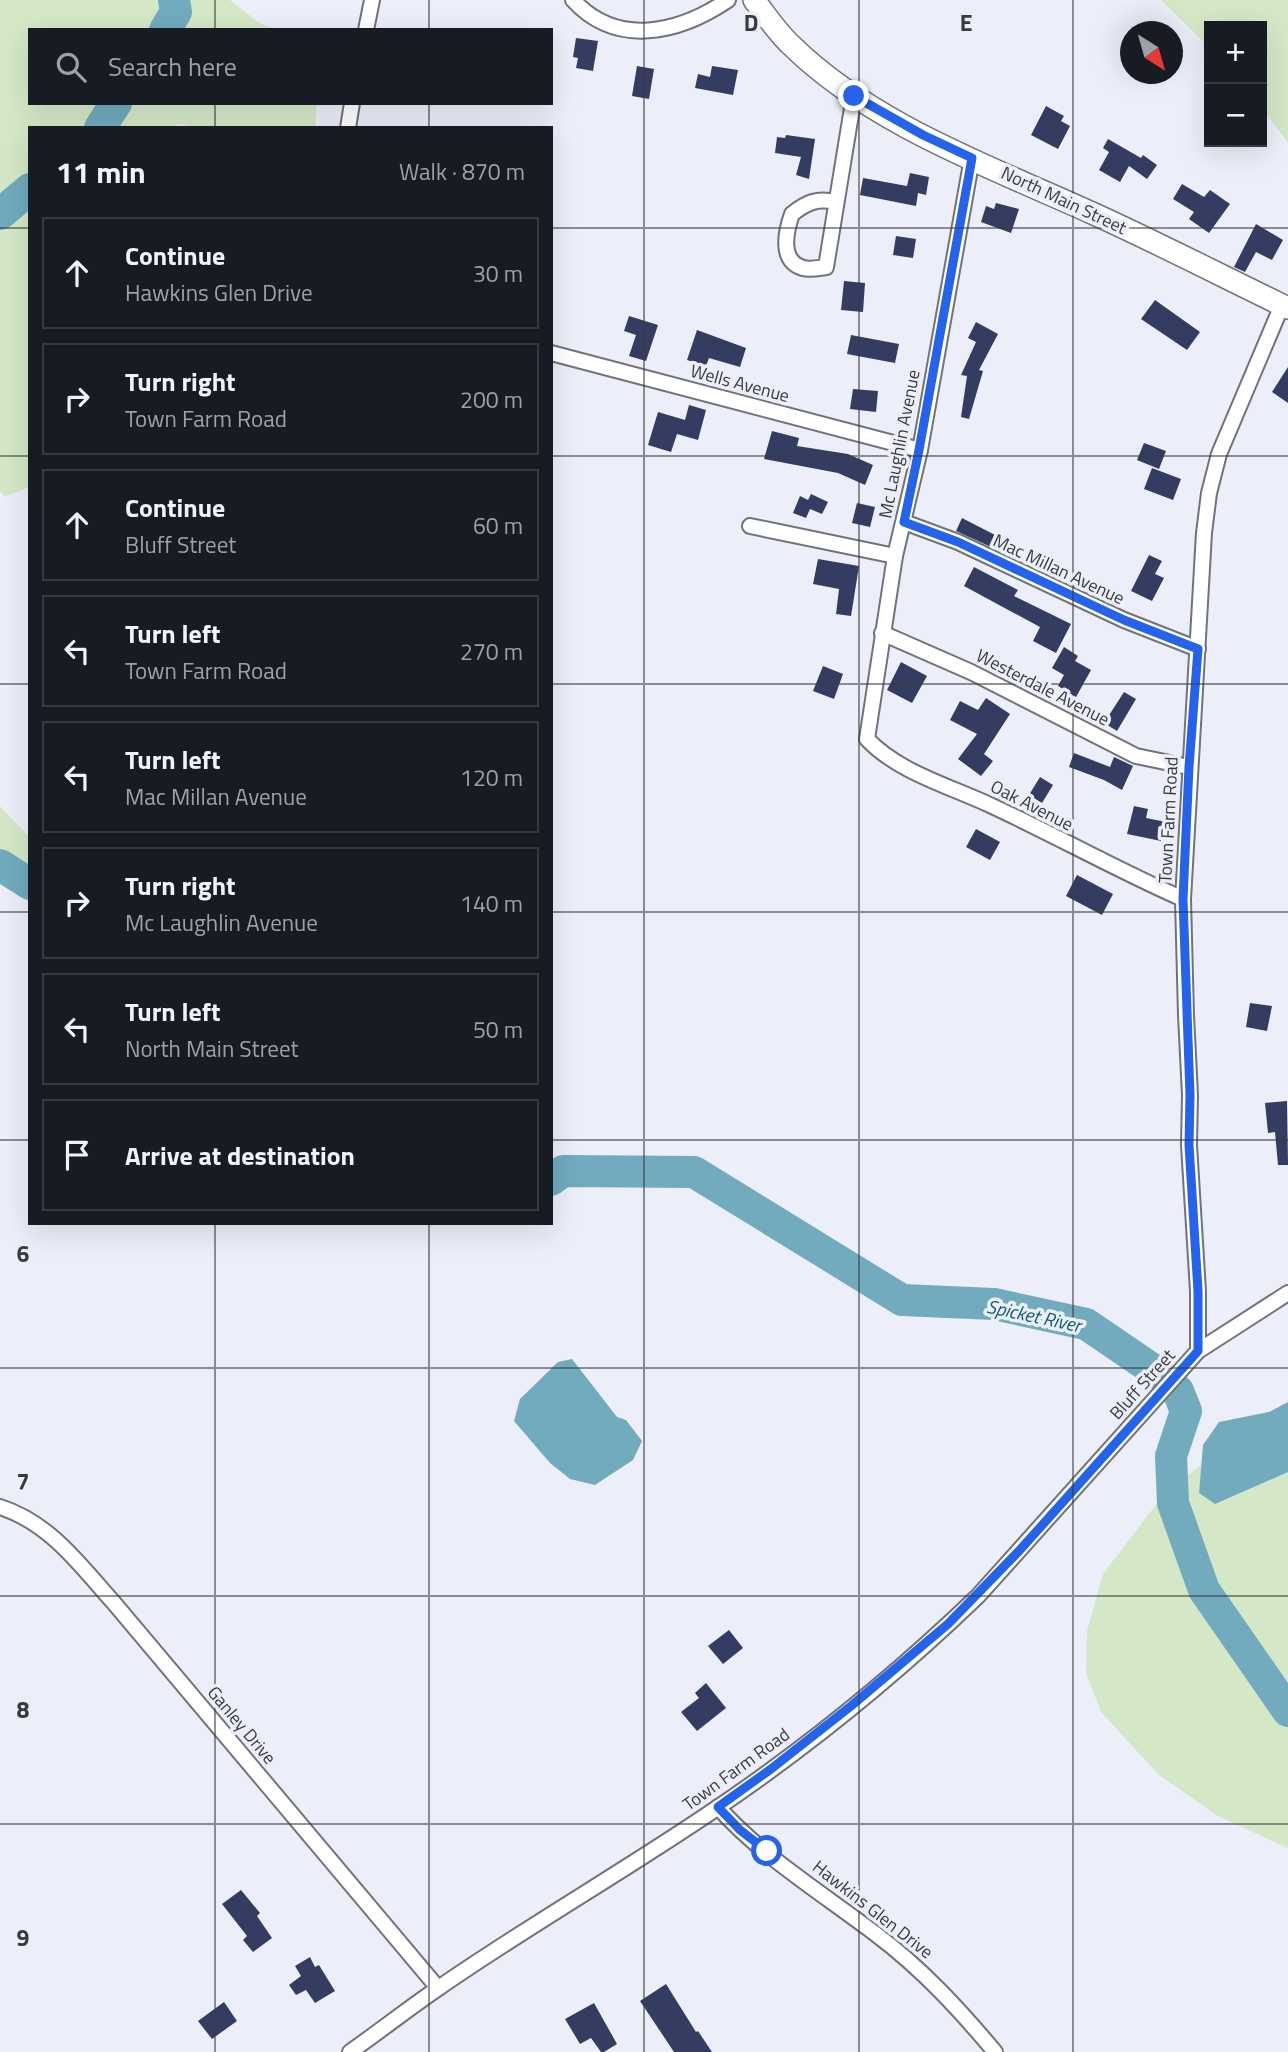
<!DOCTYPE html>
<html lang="en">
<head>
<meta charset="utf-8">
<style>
	body { margin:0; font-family:"Titillium Web",sans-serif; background:#242831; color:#f1f3f6 }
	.controls { position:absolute; right:21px; top:21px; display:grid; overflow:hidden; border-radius:0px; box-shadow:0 7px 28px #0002 }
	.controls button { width:63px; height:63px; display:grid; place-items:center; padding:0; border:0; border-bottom:2px solid #363941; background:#171b24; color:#f1f3f6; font:35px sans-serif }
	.compass { position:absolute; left:1120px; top:21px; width:63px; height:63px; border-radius:50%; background:#171b24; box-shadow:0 7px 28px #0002; rotate:143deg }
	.stop { position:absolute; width:21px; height:21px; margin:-16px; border:5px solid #2563eb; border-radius:50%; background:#fff }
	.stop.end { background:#2563eb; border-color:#fff; box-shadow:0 2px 7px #0008 }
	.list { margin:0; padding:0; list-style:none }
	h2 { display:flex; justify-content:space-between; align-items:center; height:91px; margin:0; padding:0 28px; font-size:30px }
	h2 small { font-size:23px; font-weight:400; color:#9ea1a6 }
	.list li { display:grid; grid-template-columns:46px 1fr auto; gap:21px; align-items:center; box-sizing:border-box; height:112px; margin:0 14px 14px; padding:0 14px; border:2px solid #363941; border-radius:0px }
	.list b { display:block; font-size:26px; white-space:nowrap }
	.list p { margin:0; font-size:23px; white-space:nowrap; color:#9ea1a6 }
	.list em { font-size:23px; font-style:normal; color:#9ea1a6 }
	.icon { flex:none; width:38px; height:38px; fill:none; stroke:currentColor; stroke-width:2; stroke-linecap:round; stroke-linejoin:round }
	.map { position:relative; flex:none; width:1288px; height:2052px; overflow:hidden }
	.search { position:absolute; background:#171b24; box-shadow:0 7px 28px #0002; left:28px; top:28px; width:525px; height:77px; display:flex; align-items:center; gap:18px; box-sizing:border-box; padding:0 24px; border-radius:0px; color:#9ea1a6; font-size:26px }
	.panel { position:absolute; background:#171b24; box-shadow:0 7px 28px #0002; left:28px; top:126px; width:525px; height:1099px; border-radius:0px }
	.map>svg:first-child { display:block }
</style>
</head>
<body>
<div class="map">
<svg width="1288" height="2052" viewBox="0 0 1288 2052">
	<rect width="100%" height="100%" fill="#eceff9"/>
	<!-- green -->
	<g fill="#d4e8c7">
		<path d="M 0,0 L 230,0 L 258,22 L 276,30 L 30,30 L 30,103 L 317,103 L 315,128 L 196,128 L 181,124 L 168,128 L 30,128 L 30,482 L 28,487 L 5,497 L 0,491 Z"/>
		<path d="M 1161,0 L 1288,0 L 1288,143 L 1262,108 L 1262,26 L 1209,26 L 1209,47 Z"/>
		<path d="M 0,806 L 30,838 L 30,901 L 8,884 L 0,872 Z"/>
		<path d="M 1202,1464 L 1199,1493 L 1215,1503 L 1288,1472 L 1288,1848 L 1218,1816 L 1159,1775 L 1101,1712 L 1086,1673 L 1087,1631 L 1103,1574 L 1164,1494 Z"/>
	</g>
	<!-- water -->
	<g fill="#71abbd">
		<path d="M 572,1359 L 617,1417 L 626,1420 L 642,1441 L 633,1460 L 595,1485 L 570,1479 L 550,1463 L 514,1421 L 520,1399 L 558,1362 Z"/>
		<path d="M 1288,1402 L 1288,1472 L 1215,1504 L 1199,1493 L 1203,1445 L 1219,1422 L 1269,1412 Z"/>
	</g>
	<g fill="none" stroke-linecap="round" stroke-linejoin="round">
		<!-- river -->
		<g stroke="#71abbd" stroke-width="32">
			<path d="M 165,30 L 176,12 L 174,0"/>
			<path d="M 100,128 L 116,103"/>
			<path d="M 0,214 L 30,189"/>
			<path d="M 0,865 L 30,884"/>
			<path d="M 551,1180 L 563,1171 L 694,1172 L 902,1300 L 994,1304 L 1086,1324 L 1158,1373 L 1178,1391 L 1186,1411 L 1171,1456 L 1173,1503 L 1204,1590 L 1288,1711"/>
		</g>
	</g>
	<!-- building -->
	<g fill="#353c62">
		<path d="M 576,38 L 598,41 L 593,71 L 576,68 L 578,58 L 573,57 Z"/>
		<path d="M 637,66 L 654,69 L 649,99 L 632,96 Z"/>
		<path d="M 712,66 L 738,70 L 733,95 L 695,88 L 698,74 L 710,77 Z"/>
		<path d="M 1046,106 L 1064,116 L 1061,121 L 1070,126 L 1058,149 L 1031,135 Z"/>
		<path d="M 786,135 L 815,139 L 809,179 L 796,175 L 801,157 L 775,153 L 777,137 L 785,138 Z"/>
		<path d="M 1108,139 L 1141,158 L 1143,155 L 1157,165 L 1147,179 L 1129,166 L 1120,182 L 1099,170 L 1109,152 L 1103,148 Z"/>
		<path d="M 910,173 L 929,177 L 926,195 L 918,193 L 916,206 L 860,195 L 863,178 L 907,186 Z"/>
		<path d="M 1182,184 L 1204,197 L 1210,190 L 1230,204 L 1209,233 L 1189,219 L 1194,212 L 1173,199 Z"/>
		<path d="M 996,203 L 1019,209 L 1011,233 L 981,222 L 986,206 L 994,209 Z"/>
		<path d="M 1256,224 L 1283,240 L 1272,260 L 1256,252 L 1245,272 L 1234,267 Z"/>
		<path d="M 896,236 L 916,239 L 913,258 L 893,255 Z"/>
		<path d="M 844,281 L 865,283 L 863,312 L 841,310 Z"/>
		<path d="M 1155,300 L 1200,332 L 1187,350 L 1141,319 Z"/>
		<path d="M 629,316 L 658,325 L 646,361 L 629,356 L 636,335 L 624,331 Z"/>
		<path d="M 976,322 L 998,334 L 979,370 L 983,371 L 969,419 L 961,417 L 967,376 L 961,375 L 976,342 L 968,338 Z"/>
		<path d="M 697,330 L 746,348 L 740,367 L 709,358 L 706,366 L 687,360 Z"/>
		<path d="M 851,335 L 899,344 L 895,363 L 847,354 Z"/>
		<path d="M 1288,367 L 1288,403 L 1272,392 Z"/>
		<path d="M 853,389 L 878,391 L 876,412 L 850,409 Z"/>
		<path d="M 689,405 L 706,410 L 698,440 L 677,434 L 671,452 L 648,445 L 658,412 L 685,420 Z"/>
		<path d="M 772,431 L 799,438 L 797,446 L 848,454 L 873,465 L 865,485 L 838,473 L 764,459 Z"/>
		<path d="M 1144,443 L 1166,451 L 1159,469 L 1137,460 Z"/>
		<path d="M 1152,468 L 1181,479 L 1173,500 L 1144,489 Z"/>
		<path d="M 811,494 L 828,502 L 822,514 L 810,509 L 806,518 L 793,513 L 800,496 L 808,500 Z"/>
		<path d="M 857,503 L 875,507 L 870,527 L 852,523 Z"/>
		<path d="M 962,518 L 997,536 L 991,547 L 956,531 Z"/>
		<path d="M 1149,555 L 1162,561 L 1155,574 L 1164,578 L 1152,601 L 1131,591 Z"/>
		<path d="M 818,559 L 859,566 L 851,616 L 836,614 L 839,589 L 813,584 Z"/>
		<path d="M 974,567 L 1018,590 L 1014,596 L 1071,624 L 1056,653 L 1033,641 L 1040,627 L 964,586 Z"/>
		<path d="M 1064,647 L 1078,656 L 1075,661 L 1091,670 L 1076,697 L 1058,686 L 1064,675 L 1052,668 Z"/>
		<path d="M 901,662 L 927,676 L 912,703 L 887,690 Z"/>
		<path d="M 823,666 L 843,674 L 834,699 L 813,691 Z"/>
		<path d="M 1124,692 L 1136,699 L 1117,731 L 1104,723 Z"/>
		<path d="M 986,698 L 1010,714 L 984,754 L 993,761 L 981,776 L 958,759 L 977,734 L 950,720 L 960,701 L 978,710 Z"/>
		<path d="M 1074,753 L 1110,767 L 1114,757 L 1133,766 L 1122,790 L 1104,780 L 1069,767 Z"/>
		<path d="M 1040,777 L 1053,785 L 1042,803 L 1029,795 Z"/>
		<path d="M 1134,806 L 1148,809 L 1146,818 L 1166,822 L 1161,841 L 1127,834 Z"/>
		<path d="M 976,829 L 1000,842 L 990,860 L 966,847 Z"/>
		<path d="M 1077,875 L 1113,894 L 1102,915 L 1066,896 Z"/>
		<path d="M 1250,1003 L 1272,1006 L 1267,1031 L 1246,1027 Z"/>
		<path d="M 1287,1101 L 1288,1165 L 1278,1165 L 1275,1132 L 1268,1133 L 1265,1103 Z"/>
		<path d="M 729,1630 L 743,1648 L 723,1664 L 708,1646 Z"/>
		<path d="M 706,1683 L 726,1708 L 697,1731 L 681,1712 L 699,1698 L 695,1693 Z"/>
		<path d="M 241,1890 L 260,1913 L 257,1916 L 272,1938 L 253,1952 L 243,1940 L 247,1936 L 222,1904 Z"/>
		<path d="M 310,1957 L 315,1967 L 319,1965 L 335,1991 L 315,2003 L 306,1990 L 296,1995 L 289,1985 L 301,1976 L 295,1966 Z"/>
		<path d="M 666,1984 L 696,2032 L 698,2031 L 712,2052 L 674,2052 L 640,2001 Z"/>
		<path d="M 224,2002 L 237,2021 L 212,2039 L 198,2021 Z"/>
		<path d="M 594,2003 L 617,2044 L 604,2052 L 601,2052 L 591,2038 L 580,2044 L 565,2019 Z"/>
	</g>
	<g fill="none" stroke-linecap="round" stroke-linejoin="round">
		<!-- street casing -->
		<g stroke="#71737c" stroke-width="18">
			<g id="street">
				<path d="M 573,0 C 617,48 679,33 728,0"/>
				<path d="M 366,30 L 372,0"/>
				<path d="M 348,128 L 352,103"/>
				<path d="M 972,158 L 920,450 L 895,556 L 867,739 C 898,772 949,786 990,805 C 1055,835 1117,870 1183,899"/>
				<path d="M 836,202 C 817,198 807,202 792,214 C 786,231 779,261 803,268 C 810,270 819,268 826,267 L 854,96"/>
				<path d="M 551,353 L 920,450"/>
				<path d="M 904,522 L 958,542 L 1124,620 L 1198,649"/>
				<path d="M 750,526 L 895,556"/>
				<path d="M 882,633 L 971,672 L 1136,756 L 1189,767"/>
				<path d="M 1198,1351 L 1198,1291 L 1189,1145 L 1190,1095 L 1186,1015 L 1183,899 L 1204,533 L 1209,493 L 1219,454 L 1282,305"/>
				<path d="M 0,1507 C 50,1523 80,1565 114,1603 L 438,1988"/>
				<path d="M 718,1807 C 760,1855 826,1896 877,1935 C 922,1969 959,2009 995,2052"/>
				<path d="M 350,2052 C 380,2031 409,2008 440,1987 C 531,1924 628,1869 720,1806 C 811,1744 899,1672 978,1596 L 1198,1351 L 1288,1293"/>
			</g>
		</g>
		<!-- secondary casing -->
		<g stroke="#71737c" stroke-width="24">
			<path id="secondary" d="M 754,0 C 766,15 777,32 791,45 C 871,124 991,167 1092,213 C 1158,243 1222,276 1288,308"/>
		</g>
		<!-- street -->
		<use href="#street" stroke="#fff" stroke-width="14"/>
		<!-- secondary -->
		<use href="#secondary" stroke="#fff" stroke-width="21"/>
	</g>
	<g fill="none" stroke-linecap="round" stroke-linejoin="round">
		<!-- route -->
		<path stroke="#2563eb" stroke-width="9" d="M 767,1851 L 740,1830 L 718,1807 L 771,1769 L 851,1706 L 948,1624 L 1019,1551 L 1198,1351 L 1198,1291 L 1189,1145 L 1190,1095 L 1183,899 L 1189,767 L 1198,649 L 1124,620 L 958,542 L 904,522 L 919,450 L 972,158 L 923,135 L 854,96"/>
	</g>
	<!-- grid -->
	<path fill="none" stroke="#393a3e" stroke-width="2" stroke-opacity="0.55" d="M 215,0 L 215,30M 429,0 L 429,30M 644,0 L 644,2052M 859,0 L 859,2052M 1073,0 L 1073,2052M 215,103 L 215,128M 429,103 L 429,128M 0,228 L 30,228M 551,228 L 1288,228M 0,456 L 30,456M 551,456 L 1288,456M 0,684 L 30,684M 551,684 L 1288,684M 0,912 L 30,912M 551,912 L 1288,912M 0,1140 L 30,1140M 551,1140 L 1288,1140M 215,1223 L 215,2052M 429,1223 L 429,2052M 0,1368 L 1288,1368M 0,1596 L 1288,1596M 0,1824 L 1288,1824"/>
	<g text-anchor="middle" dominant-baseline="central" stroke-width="7" stroke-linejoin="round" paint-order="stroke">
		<!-- street labels -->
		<g font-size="18" fill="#393a3e" stroke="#eceff9">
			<text transform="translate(1064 200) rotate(25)">North Main Street</text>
			<text transform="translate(740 383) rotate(15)">Wells Avenue</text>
			<text transform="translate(899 444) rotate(-79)">Mc Laughlin Avenue</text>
			<text transform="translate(1059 569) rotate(25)">Mac Millan Avenue</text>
			<text transform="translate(1043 687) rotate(27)">Westerdale Avenue</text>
			<text transform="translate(1032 805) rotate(27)">Oak Avenue</text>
			<text transform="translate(1168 820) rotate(-87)">Town Farm Road</text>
			<text transform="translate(1142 1384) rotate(-48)">Bluff Street</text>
			<text transform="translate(242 1725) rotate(50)">Ganley Drive</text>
			<text transform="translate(736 1769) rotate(-36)">Town Farm Road</text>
			<text transform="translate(873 1909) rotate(38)">Hawkins Glen Drive</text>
		</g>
		<!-- water labels -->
		<g font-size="19" font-style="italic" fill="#0c5d70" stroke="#eceff9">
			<text transform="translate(1034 1315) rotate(12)">Spicket River</text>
		</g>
	</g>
	<g font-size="23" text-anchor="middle" font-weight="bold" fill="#393a3e" stroke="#eceff9" stroke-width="7" stroke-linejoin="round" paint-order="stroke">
		<text x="751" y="31">D</text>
		<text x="966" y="31">E</text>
		<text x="23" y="1262">6</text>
		<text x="23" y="1490">7</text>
		<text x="23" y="1718">8</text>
		<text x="23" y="1946">9</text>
	</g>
</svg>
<div class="controls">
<button>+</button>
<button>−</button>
</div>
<svg class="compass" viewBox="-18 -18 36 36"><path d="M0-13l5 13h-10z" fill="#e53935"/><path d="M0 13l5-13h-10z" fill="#9ea1a6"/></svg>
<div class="stop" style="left:767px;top:1851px"></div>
<div class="stop end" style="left:854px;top:96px"></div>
<div class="search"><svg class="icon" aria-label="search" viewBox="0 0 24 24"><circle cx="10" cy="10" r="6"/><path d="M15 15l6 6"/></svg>Search here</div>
<section class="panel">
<h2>11 min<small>Walk · 870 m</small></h2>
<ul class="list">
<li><svg class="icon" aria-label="ahead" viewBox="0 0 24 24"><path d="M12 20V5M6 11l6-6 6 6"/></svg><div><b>Continue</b><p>Hawkins Glen Drive</p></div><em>30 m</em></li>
<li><svg class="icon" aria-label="right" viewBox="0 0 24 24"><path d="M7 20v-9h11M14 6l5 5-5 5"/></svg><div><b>Turn right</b><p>Town Farm Road</p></div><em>200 m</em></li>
<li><svg class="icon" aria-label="ahead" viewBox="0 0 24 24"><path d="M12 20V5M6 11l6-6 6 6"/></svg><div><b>Continue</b><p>Bluff Street</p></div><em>60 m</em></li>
<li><svg class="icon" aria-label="left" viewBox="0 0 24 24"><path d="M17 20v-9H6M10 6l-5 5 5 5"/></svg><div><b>Turn left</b><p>Town Farm Road</p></div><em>270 m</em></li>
<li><svg class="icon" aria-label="left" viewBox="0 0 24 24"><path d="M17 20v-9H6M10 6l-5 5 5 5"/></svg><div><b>Turn left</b><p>Mac Millan Avenue</p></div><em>120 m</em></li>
<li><svg class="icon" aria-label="right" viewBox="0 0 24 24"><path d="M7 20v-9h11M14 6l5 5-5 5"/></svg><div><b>Turn right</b><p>Mc Laughlin Avenue</p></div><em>140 m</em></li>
<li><svg class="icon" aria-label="left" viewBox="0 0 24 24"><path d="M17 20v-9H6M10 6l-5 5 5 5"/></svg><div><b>Turn left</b><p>North Main Street</p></div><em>50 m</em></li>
<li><svg class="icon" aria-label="arrive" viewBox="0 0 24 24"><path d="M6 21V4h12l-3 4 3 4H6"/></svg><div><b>Arrive at destination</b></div></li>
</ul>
</section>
</div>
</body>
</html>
